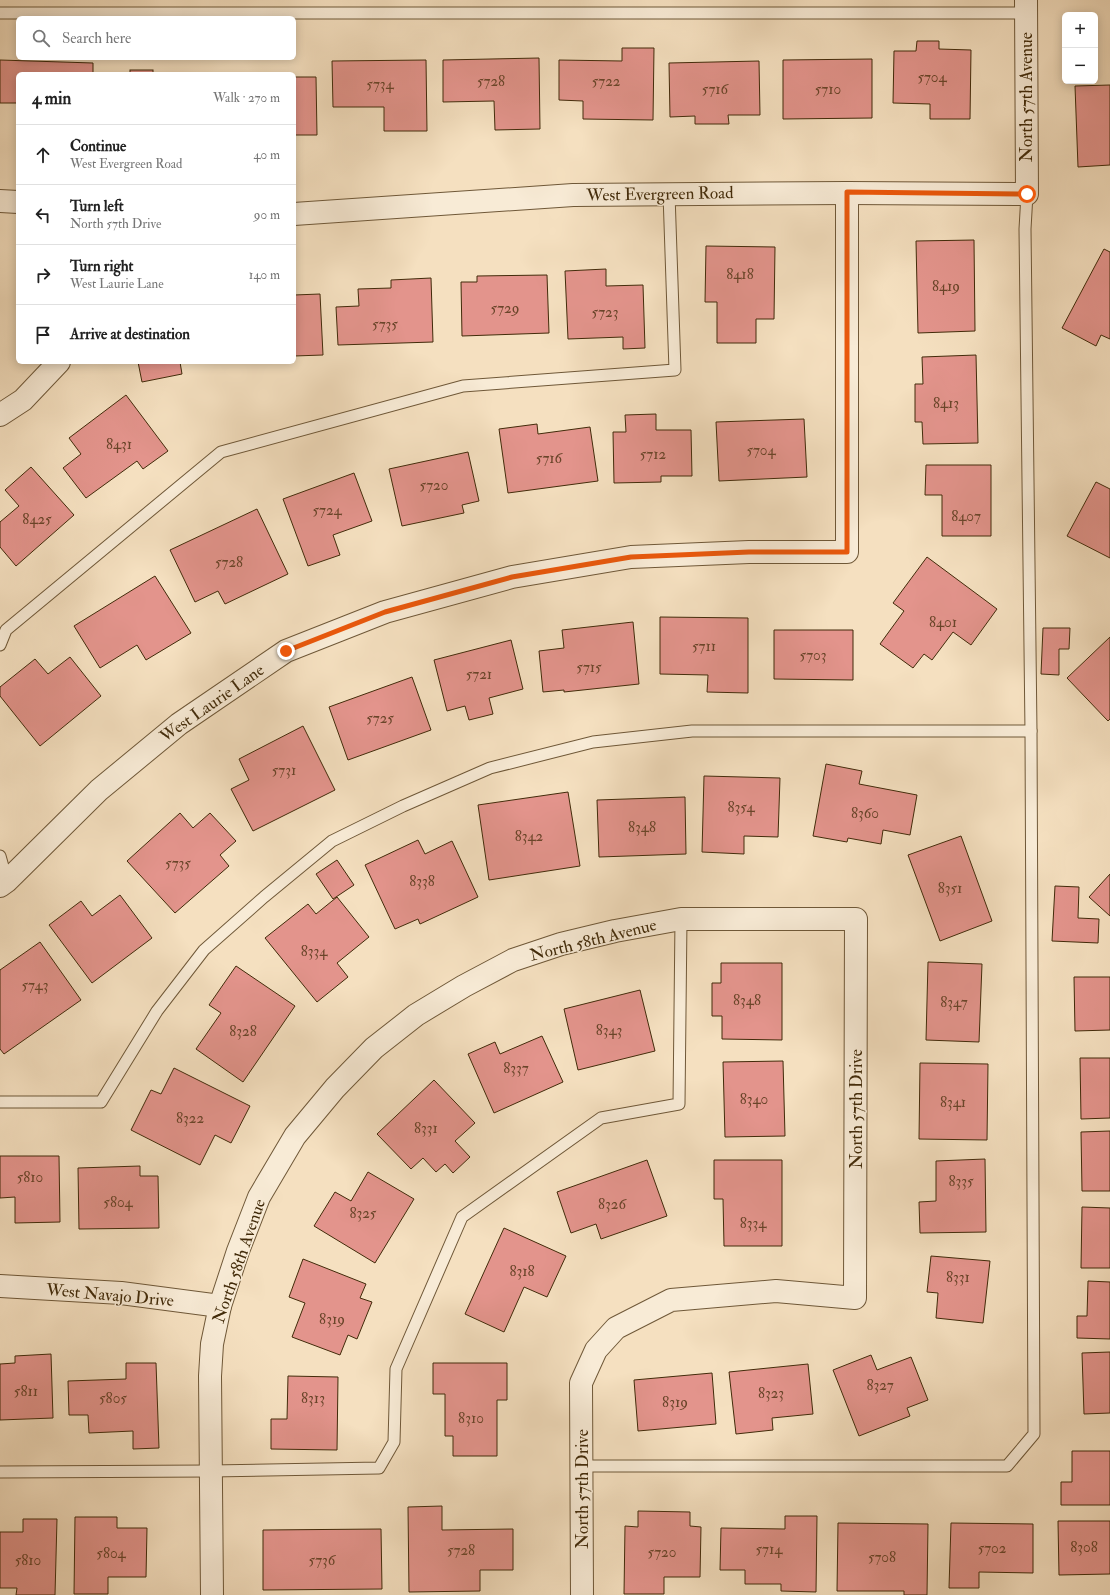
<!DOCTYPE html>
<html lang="en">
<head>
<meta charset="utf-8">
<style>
	body { margin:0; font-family:"IM FELL Double Pica",serif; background:#f2f2f2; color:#222 }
	.controls { position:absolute; right:12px; top:12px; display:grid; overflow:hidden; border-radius:6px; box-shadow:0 2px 10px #0003 }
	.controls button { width:36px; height:36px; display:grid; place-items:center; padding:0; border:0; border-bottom:1px solid #e0e0e0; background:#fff; color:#222; font:20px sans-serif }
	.stop { position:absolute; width:12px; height:12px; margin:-9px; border:3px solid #ea580c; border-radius:50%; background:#fff }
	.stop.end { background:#ea580c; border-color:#fff; box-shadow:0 1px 4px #0008 }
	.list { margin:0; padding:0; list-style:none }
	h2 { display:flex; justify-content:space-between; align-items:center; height:52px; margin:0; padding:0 16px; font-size:17px }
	h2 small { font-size:13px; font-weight:400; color:#767676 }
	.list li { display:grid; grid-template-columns:26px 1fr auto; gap:12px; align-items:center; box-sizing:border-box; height:60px; padding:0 16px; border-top:1px solid #e0e0e0 }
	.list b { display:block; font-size:15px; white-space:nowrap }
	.list p { margin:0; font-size:13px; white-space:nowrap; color:#767676 }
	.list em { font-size:13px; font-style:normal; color:#767676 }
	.icon { flex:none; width:22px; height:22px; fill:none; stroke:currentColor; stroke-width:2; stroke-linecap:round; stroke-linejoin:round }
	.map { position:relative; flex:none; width:1110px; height:1595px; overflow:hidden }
	.search { position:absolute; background:#fff; box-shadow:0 2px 10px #0003; left:16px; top:16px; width:280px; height:44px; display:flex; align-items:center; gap:10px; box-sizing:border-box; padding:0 14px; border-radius:6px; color:#767676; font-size:15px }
	.panel { position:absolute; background:#fff; box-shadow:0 2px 10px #0003; left:16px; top:72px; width:280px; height:292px; border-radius:6px }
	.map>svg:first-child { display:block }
</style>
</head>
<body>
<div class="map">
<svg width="1110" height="1595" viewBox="0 0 1110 1595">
	<rect width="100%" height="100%" fill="#f5e0c0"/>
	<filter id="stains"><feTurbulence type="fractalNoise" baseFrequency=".005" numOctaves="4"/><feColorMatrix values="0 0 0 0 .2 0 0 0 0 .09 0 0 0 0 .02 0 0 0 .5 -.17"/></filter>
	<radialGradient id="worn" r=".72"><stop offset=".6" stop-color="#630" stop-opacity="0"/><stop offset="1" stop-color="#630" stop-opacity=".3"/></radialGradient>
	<!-- building -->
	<g fill="#e3948c" stroke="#422b0a">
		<path d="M 917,41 L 939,41 L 939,49 L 971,50 L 970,119 L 930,119 L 930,104 L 893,103 L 894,51 L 916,51 Z"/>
		<path d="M 622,48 L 654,48 L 653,120 L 583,119 L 583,101 L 559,100 L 559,60 L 622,61 Z"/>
		<path d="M 539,58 L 540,129 L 495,130 L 494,101 L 443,102 L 443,60 Z"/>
		<path d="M 872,59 L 872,118 L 783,119 L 783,60 Z"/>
		<path d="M 0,60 L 93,63 L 93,74 L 18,74 L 18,103 L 0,103 Z"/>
		<path d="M 426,60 L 427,131 L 384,131 L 384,107 L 333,107 L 332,61 Z"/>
		<path d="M 759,61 L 760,115 L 728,115 L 729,124 L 695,124 L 695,116 L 670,117 L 669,63 Z"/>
		<rect x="130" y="70" width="23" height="4"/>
		<path d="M 294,77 L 316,77 L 317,135 L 294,135 Z"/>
		<path d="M 1110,85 L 1110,165 L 1078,167 L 1075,86 Z"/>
		<path d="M 974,240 L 975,331 L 918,333 L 916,241 Z"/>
		<path d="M 706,246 L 775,247 L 774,319 L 756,319 L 756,343 L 717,343 L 717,302 L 705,302 Z"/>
		<path d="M 1104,249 L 1110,252 L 1110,339 L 1101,335 L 1096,346 L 1062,328 Z"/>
		<path d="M 606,269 L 606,286 L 643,285 L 645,348 L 623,349 L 623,337 L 568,339 L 565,271 Z"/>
		<path d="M 547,275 L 549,333 L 462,336 L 461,282 L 477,282 L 477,276 Z"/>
		<path d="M 431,278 L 433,342 L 338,345 L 336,307 L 359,306 L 358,289 L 391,288 L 391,280 Z"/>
		<path d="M 320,294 L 323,355 L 294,356 L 294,295 Z"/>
		<path d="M 976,355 L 978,443 L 923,444 L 922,422 L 915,422 L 915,384 L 923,384 L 922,357 Z"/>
		<path d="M 138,362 L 180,362 L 182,374 L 142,382 Z"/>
		<path d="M 126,395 L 168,451 L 143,469 L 137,461 L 86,498 L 63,468 L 81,454 L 69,438 Z"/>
		<path d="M 656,414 L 656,430 L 691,430 L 692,476 L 661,476 L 661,482 L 614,483 L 613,432 L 626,432 L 625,415 Z"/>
		<path d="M 804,419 L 807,477 L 719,481 L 716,422 Z"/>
		<path d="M 537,424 L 538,434 L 590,427 L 598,481 L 508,493 L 499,429 Z"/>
		<path d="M 468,452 L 479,501 L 462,505 L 464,513 L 402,526 L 389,469 Z"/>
		<path d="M 926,465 L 991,465 L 991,536 L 942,536 L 942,495 L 925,495 Z"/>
		<path d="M 31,467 L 74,515 L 16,566 L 0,547 L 0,522 L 19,506 L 5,490 Z"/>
		<path d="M 354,473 L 372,521 L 333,535 L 340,555 L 308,566 L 283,499 Z"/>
		<path d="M 1096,482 L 1110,489 L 1110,558 L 1067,536 Z"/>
		<path d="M 257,509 L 288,574 L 225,604 L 218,591 L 195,602 L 170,550 Z"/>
		<path d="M 927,557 L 997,609 L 971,645 L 953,632 L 932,660 L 924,654 L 913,668 L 880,644 L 904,611 L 893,603 Z"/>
		<path d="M 155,576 L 191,633 L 146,660 L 137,645 L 100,668 L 74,626 Z"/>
		<path d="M 660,617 L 748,618 L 748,693 L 707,692 L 708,675 L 660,674 Z"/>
		<path d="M 633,622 L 639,684 L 564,692 L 564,690 L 543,692 L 539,651 L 564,648 L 562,630 Z"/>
		<path d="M 1043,628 L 1070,628 L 1069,649 L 1059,649 L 1059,675 L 1041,674 Z"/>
		<path d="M 774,630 L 853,630 L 853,680 L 774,679 Z"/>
		<path d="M 1110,637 L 1110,719 L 1108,721 L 1067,678 Z"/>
		<path d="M 511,640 L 523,689 L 489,698 L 493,714 L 469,720 L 465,706 L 447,711 L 434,660 Z"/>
		<path d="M 70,657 L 101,696 L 40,746 L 0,696 L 0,687 L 35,659 L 48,674 Z"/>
		<path d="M 412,677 L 431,730 L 348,760 L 329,707 Z"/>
		<path d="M 303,726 L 335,790 L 253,831 L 231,789 L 249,780 L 239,759 Z"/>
		<path d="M 826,764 L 862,771 L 859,784 L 917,795 L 910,835 L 883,830 L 881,844 L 848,838 L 847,842 L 813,836 Z"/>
		<path d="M 704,776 L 780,778 L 778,837 L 744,836 L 744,854 L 702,852 Z"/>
		<path d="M 568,792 L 580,866 L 489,880 L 478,805 Z"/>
		<path d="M 685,797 L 686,854 L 599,857 L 597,800 Z"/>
		<path d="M 180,813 L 193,828 L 210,813 L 236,841 L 220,855 L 229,866 L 175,913 L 127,861 Z"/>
		<path d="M 961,836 L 992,921 L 940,941 L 908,855 Z"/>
		<path d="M 418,840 L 425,854 L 452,841 L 478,897 L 420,924 L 418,919 L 395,929 L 365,865 Z"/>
		<path d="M 337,860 L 354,885 L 333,899 L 316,874 Z"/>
		<path d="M 1110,874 L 1110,916 L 1089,897 Z"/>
		<path d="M 1055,886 L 1079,887 L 1078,918 L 1099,919 L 1098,943 L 1052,941 Z"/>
		<path d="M 120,895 L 152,938 L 92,983 L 49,925 L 81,901 L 92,916 Z"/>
		<path d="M 337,897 L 369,937 L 337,963 L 348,977 L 317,1002 L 265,938 L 308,904 L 316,914 Z"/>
		<path d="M 40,942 L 81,1000 L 4,1054 L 0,1049 L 0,970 Z"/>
		<path d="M 928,962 L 982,964 L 979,1042 L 926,1040 Z"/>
		<path d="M 721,963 L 782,963 L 782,1040 L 722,1039 L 722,1016 L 712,1016 L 712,983 L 721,983 Z"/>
		<path d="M 236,966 L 295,1006 L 243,1082 L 196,1049 L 221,1013 L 209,1005 Z"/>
		<path d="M 1074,977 L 1110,977 L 1110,1030 L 1075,1031 Z"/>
		<path d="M 640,990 L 655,1051 L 578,1070 L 564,1009 Z"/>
		<path d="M 542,1036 L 563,1082 L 494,1113 L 468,1054 L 495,1042 L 500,1054 Z"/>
		<path d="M 1080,1058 L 1110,1058 L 1110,1118 L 1081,1119 Z"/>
		<path d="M 783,1061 L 785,1136 L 725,1137 L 723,1062 Z"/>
		<path d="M 920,1063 L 988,1064 L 987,1140 L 919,1139 Z"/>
		<path d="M 174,1068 L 250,1106 L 231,1143 L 215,1135 L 200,1165 L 131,1130 L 151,1090 L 161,1094 Z"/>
		<path d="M 434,1080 L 475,1123 L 455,1141 L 470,1157 L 453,1173 L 445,1164 L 436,1172 L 423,1158 L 411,1169 L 377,1134 Z"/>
		<path d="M 1110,1131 L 1110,1191 L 1082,1191 L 1081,1132 Z"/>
		<path d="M 0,1156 L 59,1156 L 60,1222 L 15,1223 L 15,1197 L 0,1198 Z"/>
		<path d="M 985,1159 L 986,1232 L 920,1233 L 919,1202 L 936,1201 L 936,1161 Z"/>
		<path d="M 647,1160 L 667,1216 L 601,1239 L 596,1224 L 571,1233 L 557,1192 Z"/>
		<path d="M 714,1160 L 782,1160 L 782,1246 L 724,1246 L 723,1199 L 714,1199 Z"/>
		<path d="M 140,1166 L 140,1176 L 158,1176 L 159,1228 L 79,1229 L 78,1168 Z"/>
		<path d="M 368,1172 L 414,1199 L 375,1263 L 314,1226 L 335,1192 L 351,1201 Z"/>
		<path d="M 1082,1207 L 1110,1208 L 1110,1268 L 1081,1268 Z"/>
		<path d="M 504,1228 L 566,1256 L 547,1297 L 524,1287 L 504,1332 L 465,1314 Z"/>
		<path d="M 931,1256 L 990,1261 L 983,1323 L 936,1318 L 938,1293 L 927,1292 Z"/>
		<path d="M 303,1259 L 366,1284 L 360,1298 L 372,1302 L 357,1339 L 348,1335 L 340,1355 L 292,1337 L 305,1303 L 289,1297 Z"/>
		<path d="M 1088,1281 L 1110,1282 L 1110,1339 L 1077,1338 L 1077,1316 L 1087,1316 Z"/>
		<path d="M 1110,1352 L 1110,1413 L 1084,1414 L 1082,1353 Z"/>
		<path d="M 51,1354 L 53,1418 L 0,1420 L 0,1364 L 15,1363 L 15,1356 Z"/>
		<path d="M 871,1355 L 877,1370 L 911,1357 L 928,1400 L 907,1408 L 910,1416 L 859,1436 L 833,1370 Z"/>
		<path d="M 126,1363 L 156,1363 L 159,1448 L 133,1449 L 133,1431 L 89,1433 L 88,1415 L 69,1415 L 68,1381 L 126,1379 Z"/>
		<path d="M 433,1363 L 507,1363 L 507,1400 L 497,1400 L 497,1456 L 453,1456 L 453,1436 L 445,1436 L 445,1394 L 433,1394 Z"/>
		<path d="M 808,1364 L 813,1414 L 772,1418 L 773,1430 L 736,1434 L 729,1372 Z"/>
		<path d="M 712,1373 L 716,1424 L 638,1431 L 634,1380 Z"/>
		<path d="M 288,1376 L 338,1377 L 337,1450 L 271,1449 L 271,1419 L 287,1419 Z"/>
		<path d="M 1072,1451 L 1110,1451 L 1110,1505 L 1061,1505 L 1061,1482 L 1072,1482 Z"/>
		<path d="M 442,1506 L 442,1530 L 513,1529 L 513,1570 L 480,1570 L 480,1591 L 409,1592 L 408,1507 Z"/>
		<path d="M 638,1511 L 690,1512 L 690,1526 L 701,1527 L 700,1577 L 664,1577 L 664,1594 L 624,1594 L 625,1526 L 638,1527 Z"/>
		<path d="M 785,1516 L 817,1516 L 816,1592 L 781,1591 L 781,1584 L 745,1584 L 745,1570 L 720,1570 L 721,1528 L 785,1529 Z"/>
		<path d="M 75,1517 L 117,1517 L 117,1528 L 147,1528 L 146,1577 L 108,1577 L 108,1594 L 74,1594 Z"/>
		<path d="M 23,1519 L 57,1519 L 55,1595 L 16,1595 L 17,1588 L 0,1588 L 0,1532 L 23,1532 Z"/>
		<path d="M 1058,1521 L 1110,1521 L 1110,1574 L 1059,1575 Z"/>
		<path d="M 838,1523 L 928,1524 L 927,1595 L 904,1595 L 904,1591 L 837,1591 Z"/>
		<path d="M 951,1523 L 1033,1524 L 1033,1573 L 979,1572 L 979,1588 L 949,1588 Z"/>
		<path d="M 381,1529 L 382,1589 L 263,1590 L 263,1530 Z"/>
	</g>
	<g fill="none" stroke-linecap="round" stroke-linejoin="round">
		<!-- lane casing -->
		<g stroke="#6f5838" stroke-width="13">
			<g id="lane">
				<path d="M 0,13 L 1026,13"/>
				<path d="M 0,645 L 6,630 L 221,452 L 463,386 L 675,370 L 669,194"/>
				<path d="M 0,856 L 7,881"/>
				<path d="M 0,1102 L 101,1102 L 157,1011 L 204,950 L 264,897 L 332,841 L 403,806 L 490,768 L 593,742 L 692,731 L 1031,731"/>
				<path d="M 583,1466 L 1007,1466 L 1034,1434 L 1031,731 L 1025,229 L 1027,194"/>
				<path d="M 0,1472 L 211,1471 L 379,1468 L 394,1442 L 396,1369 L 462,1217 L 601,1118 L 679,1104 L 681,919"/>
			</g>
		</g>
		<!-- street casing -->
		<g stroke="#6f5838" stroke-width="24">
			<g id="street">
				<path d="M 0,201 L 18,202"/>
				<path d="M 294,214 L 573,195 L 847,193 L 1027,194 L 1026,0"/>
				<path d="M 0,415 L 23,400 L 59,362"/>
				<path d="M 0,886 L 7,881 L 99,790 L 179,724 L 286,651 L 385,612 L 512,577 L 631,557 L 749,552 L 847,552 L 847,193"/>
				<path d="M 0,1286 L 121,1293 L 220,1306"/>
				<path d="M 212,1595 L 210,1376 L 212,1344 L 220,1306 L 238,1251 L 259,1197 L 295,1136 L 335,1088 L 374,1048 L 416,1015 L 464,986 L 513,960 L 561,944 L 615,931 L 681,919 L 856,919 L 855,1298 L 776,1291 L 671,1300 L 616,1328 L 596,1350 L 581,1383 L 582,1595"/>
			</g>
		</g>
		<!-- lane -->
		<use href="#lane" stroke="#f8ebd6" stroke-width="11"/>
		<!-- street -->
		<use href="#street" stroke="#f8ebd6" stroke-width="22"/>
	</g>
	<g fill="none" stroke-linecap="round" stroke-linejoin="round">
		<!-- route -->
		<path stroke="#ea580c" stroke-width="5" d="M 286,651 L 385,612 L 512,577 L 631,557 L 749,552 L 847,552 L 847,192 L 1027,194"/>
	</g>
	<g text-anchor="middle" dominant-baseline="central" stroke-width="3" stroke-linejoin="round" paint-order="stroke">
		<!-- number labels -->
		<g font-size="15" fill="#6a452a">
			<text x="932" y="77">5704</text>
			<text x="491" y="81">5728</text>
			<text x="606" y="81">5722</text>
			<text x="380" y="84">5734</text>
			<text x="715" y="89">5716</text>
			<text x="828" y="89">5710</text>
			<text x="740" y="274">8418</text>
			<text x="946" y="286">8419</text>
			<text x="505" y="308">5729</text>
			<text x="605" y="312">5723</text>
			<text x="385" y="324">5735</text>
			<text x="946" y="403">8413</text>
			<text x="119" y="444">8431</text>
			<text x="761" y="450">5704</text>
			<text x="653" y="454">5712</text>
			<text x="549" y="458">5716</text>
			<text x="434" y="485">5720</text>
			<text x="327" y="510">5724</text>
			<text x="966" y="516">8407</text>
			<text x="37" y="519">8425</text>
			<text x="229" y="562">5728</text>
			<text x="943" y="622">8401</text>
			<text x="704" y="646">5711</text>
			<text x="813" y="655">5703</text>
			<text x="589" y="667">5715</text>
			<text x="479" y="674">5721</text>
			<text x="380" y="718">5725</text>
			<text x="284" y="770">5731</text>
			<text x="741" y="807">8354</text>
			<text x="865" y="813">8360</text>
			<text x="642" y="827">8348</text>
			<text x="529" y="836">8342</text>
			<text x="178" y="863">5735</text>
			<text x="422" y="881">8338</text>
			<text x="950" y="888">8351</text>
			<text x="314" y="951">8334</text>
			<text x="35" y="985">5743</text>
			<text x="747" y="1000">8348</text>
			<text x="954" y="1002">8347</text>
			<text x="609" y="1030">8343</text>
			<text x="243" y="1031">8328</text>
			<text x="516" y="1068">8337</text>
			<text x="754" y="1099">8340</text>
			<text x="953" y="1102">8341</text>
			<text x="190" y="1118">8322</text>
			<text x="426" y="1128">8331</text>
			<text x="30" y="1177">5810</text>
			<text x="961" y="1181">8335</text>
			<text x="118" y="1202">5804</text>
			<text x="612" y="1204">8326</text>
			<text x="363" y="1213">8325</text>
			<text x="753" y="1223">8334</text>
			<text x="522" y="1271">8318</text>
			<text x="958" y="1277">8331</text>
			<text x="332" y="1319">8319</text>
			<text x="880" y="1385">8327</text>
			<text x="26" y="1391">5811</text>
			<text x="771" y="1393">8323</text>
			<text x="113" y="1398">5805</text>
			<text x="313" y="1398">8313</text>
			<text x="675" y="1402">8319</text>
			<text x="471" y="1418">8310</text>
			<text x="1084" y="1547">8308</text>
			<text x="992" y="1548">5702</text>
			<text x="769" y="1549">5714</text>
			<text x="461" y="1550">5728</text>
			<text x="662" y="1552">5720</text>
			<text x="111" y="1553">5804</text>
			<text x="882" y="1557">5708</text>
			<text x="28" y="1560">5810</text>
			<text x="322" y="1560">5736</text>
		</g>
		<!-- street labels -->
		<g font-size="17" fill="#422b0a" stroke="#f8ebd6">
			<text transform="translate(1026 97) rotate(-90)">North 57th Avenue</text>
			<text transform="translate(660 194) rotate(-1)">West Evergreen Road</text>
			<text transform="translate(212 703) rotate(-35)">West Laurie Lane</text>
			<text transform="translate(593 940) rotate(-14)">North 58th Avenue</text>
			<text transform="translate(856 1109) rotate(-90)">North 57th Drive</text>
			<text transform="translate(239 1261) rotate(-71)">North 58th Avenue</text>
			<text transform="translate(110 1295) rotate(5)">West Navajo Drive</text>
			<text transform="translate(582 1489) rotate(-90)">North 57th Drive</text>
		</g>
	</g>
	<rect width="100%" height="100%" filter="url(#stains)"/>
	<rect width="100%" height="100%" fill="url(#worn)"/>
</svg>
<div class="controls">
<button>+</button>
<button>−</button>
</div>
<div class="stop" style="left:1027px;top:194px"></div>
<div class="stop end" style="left:286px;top:651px"></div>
<div class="search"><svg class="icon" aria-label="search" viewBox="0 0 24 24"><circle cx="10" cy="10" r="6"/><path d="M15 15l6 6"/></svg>Search here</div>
<section class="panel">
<h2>4 min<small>Walk · 270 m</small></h2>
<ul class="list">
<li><svg class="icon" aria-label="ahead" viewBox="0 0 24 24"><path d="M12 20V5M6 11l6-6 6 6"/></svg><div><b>Continue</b><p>West Evergreen Road</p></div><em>40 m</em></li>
<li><svg class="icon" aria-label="left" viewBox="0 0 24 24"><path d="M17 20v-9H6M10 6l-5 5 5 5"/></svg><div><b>Turn left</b><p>North 57th Drive</p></div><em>90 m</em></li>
<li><svg class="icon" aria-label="right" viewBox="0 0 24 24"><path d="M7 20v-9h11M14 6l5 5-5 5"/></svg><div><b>Turn right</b><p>West Laurie Lane</p></div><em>140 m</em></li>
<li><svg class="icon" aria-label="arrive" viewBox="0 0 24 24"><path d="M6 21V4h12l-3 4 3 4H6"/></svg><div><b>Arrive at destination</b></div></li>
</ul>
</section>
</div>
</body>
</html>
